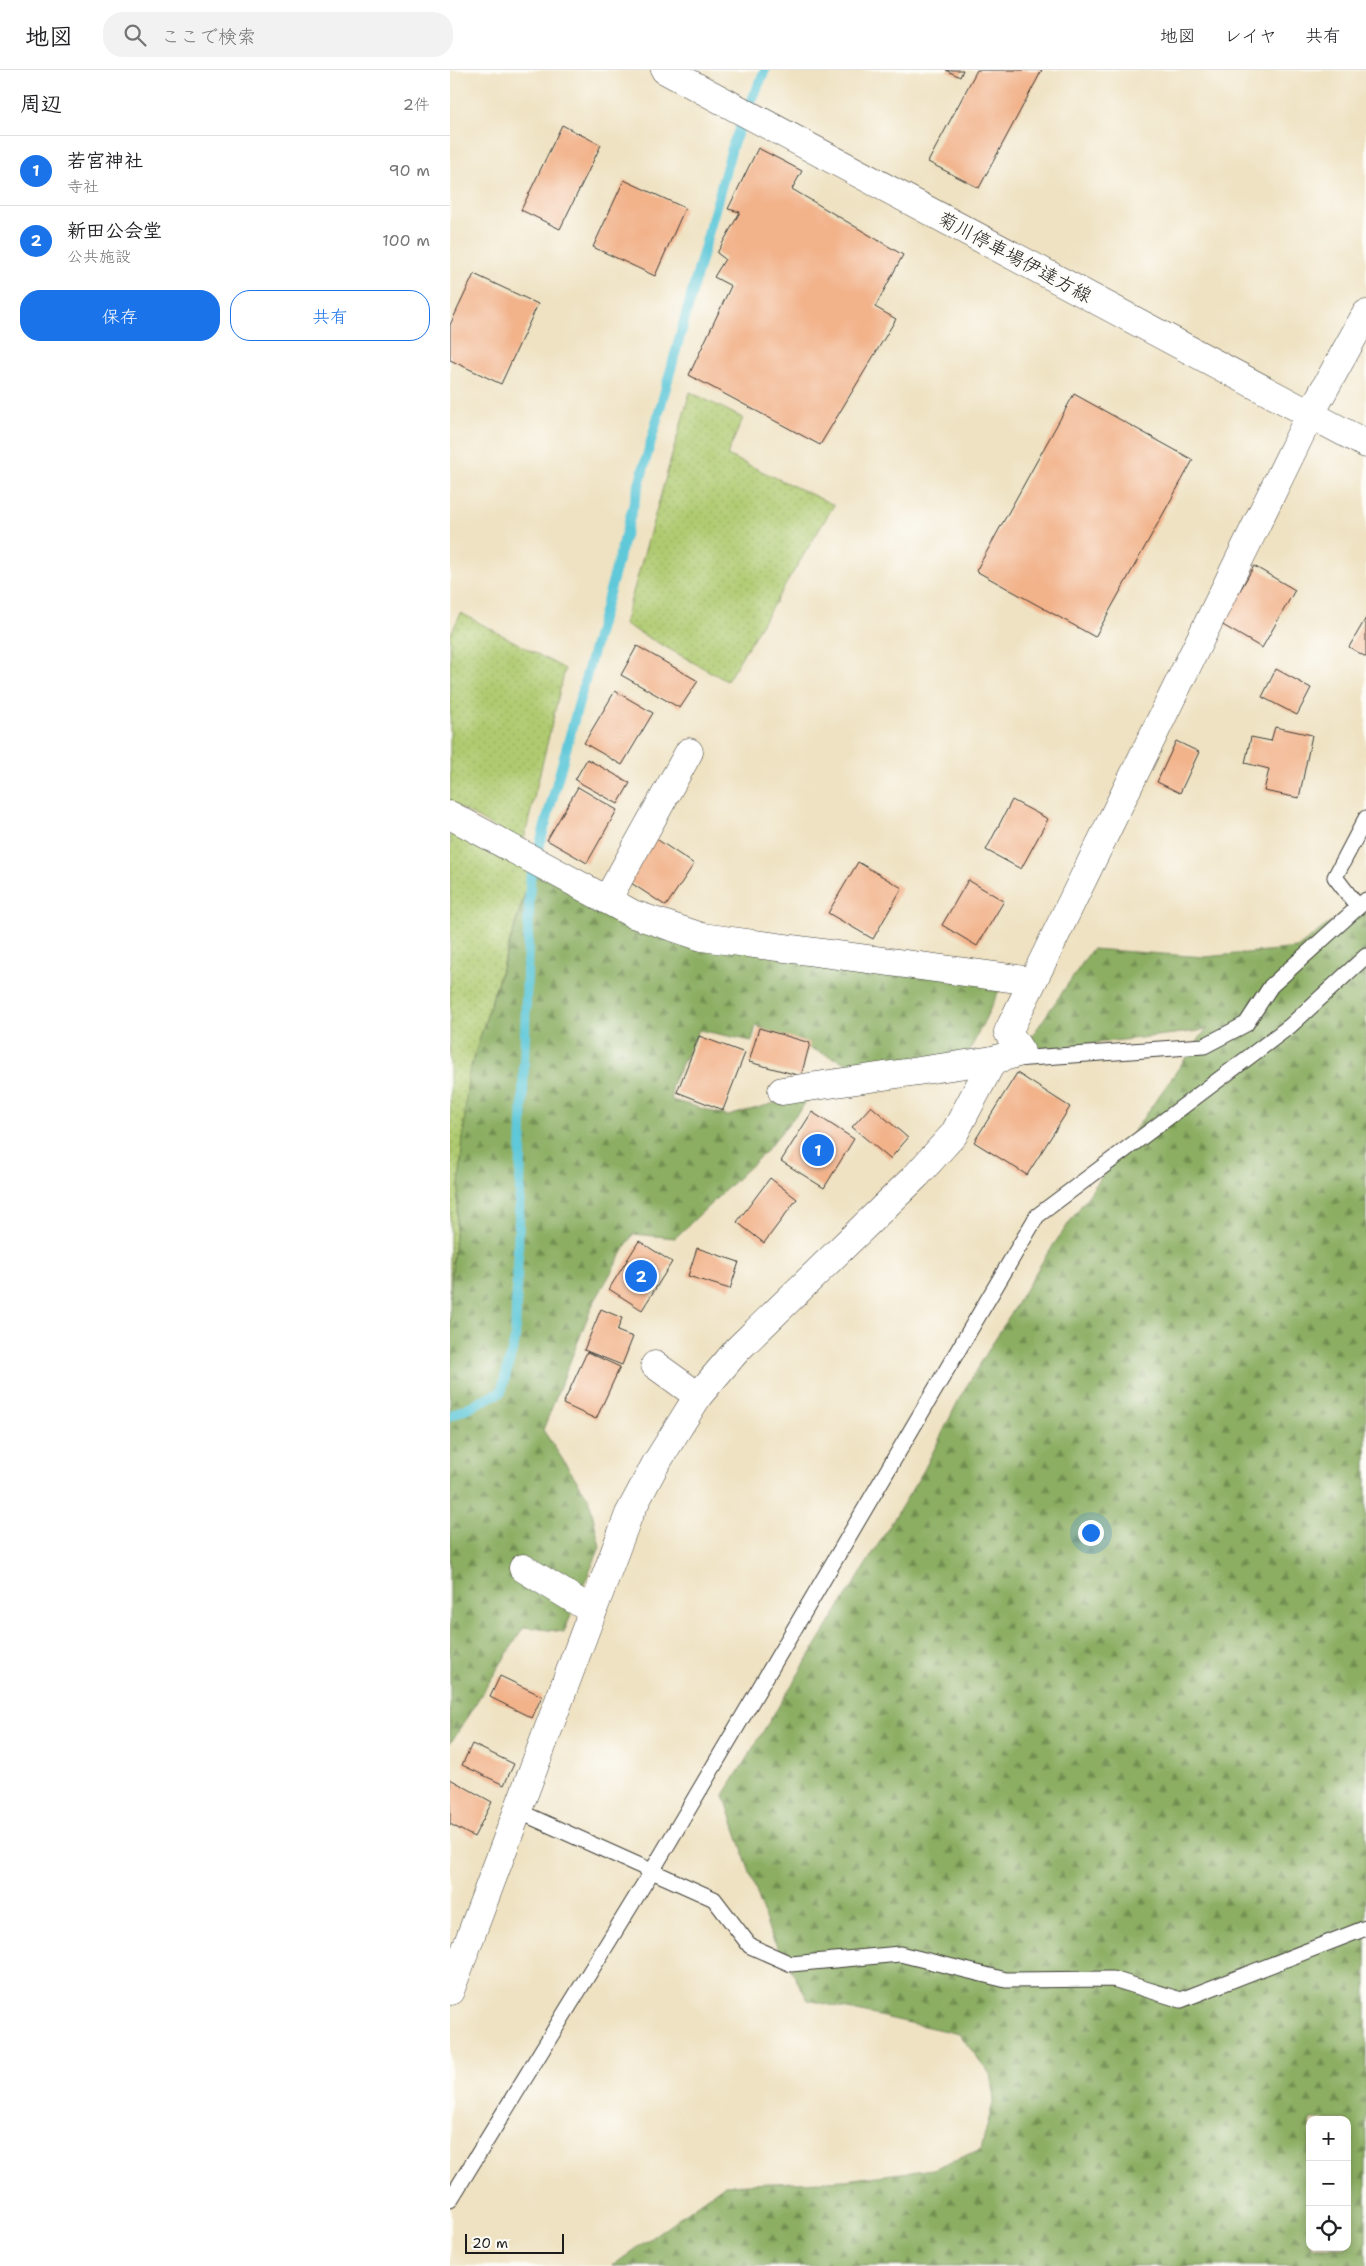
<!DOCTYPE html>
<html lang="ja">
<head>
<meta charset="utf-8">
<style>
	body { margin:0; font-family:"Shantell Sans","Klee One",sans-serif; background:#f2f2f2; color:#202124 }
	.controls { position:absolute; right:15px; bottom:15px; display:grid; overflow:hidden; border-radius:10px; box-shadow:0 2px 8px #0003 }
	.controls button { width:45px; height:45px; display:grid; place-items:center; padding:0; border:0; border-bottom:1px solid #e0e0e0; background:#fff; color:#202124; font:25px sans-serif }
	.scale { position:absolute; left:15px; bottom:12px; width:99px; box-sizing:border-box; padding-left:5px; border:2px solid #1c1c1c; border-top:0; font-size:14px; line-height:18px; white-space:nowrap; color:#1c1c1c; -webkit-text-stroke:4px #fdfcf7; paint-order:stroke }
	.you { position:absolute; left:640px; top:1462px; width:18px; height:18px; margin:-12px; border:4px solid #fff; border-radius:50%; background:#1a73e8; box-shadow:0 0 0 8px #1a73e833 }
	.badge { display:grid; place-items:center; width:32px; height:32px; border-radius:50%; background:#1a73e8; color:#fff; font-size:16px; font-weight:700 }
	.pin { position:absolute; translate:-50% -50%; border:2px solid #fff; box-shadow:0 1px 5px #0006 }
	.list { margin:0; padding:0; list-style:none }
	h2 { display:flex; justify-content:space-between; align-items:center; height:65px; margin:0; padding:0 20px; font-size:21px }
	h2 small { font-size:16px; font-weight:400; color:#757577 }
	.list li { display:grid; grid-template-columns:32px 1fr auto; gap:15px; align-items:center; box-sizing:border-box; height:70px; padding:0 20px; border-top:1px solid #e0e0e0 }
	.list b { display:block; font-size:19px; white-space:nowrap }
	.list p { margin:0; font-size:16px; white-space:nowrap; color:#757577 }
	.list em { font-size:16px; font-style:normal; color:#757577 }
	.actions { display:flex; gap:10px; padding:15px 20px }
	.actions a { flex:1; padding:11px 0; border:1px solid #1a73e8; border-radius:20px; text-align:center; font-size:18px; color:#1a73e8 }
	.actions .main { background:#1a73e8; color:#fff }
	.icon { flex:none; width:28px; height:28px; fill:none; stroke:currentColor; stroke-width:2; stroke-linecap:round; stroke-linejoin:round }
	.map { position:relative; flex:none; width:916px; height:2196px; overflow:hidden }
	header { display:flex; align-items:center; gap:30px; box-sizing:border-box; height:70px; padding:0 25px; background:#fff; border-bottom:1px solid #e0e0e0 }
	header strong { font-size:24px }
	nav { display:flex; gap:28px; margin-inline-start:auto; font-size:18px }
	.search { width:350px; height:45px; background:#f2f2f2; display:flex; align-items:center; gap:12px; box-sizing:border-box; padding:0 18px; border-radius:20px; color:#757577; font-size:19px }
	main { display:flex }
	aside { flex:1; background:#fff }
	.map>svg:first-child { display:block }
</style>
</head>
<body>
<header>
<strong>地図</strong>
<div class="search"><svg class="icon" aria-label="search" viewBox="0 0 24 24"><circle cx="10" cy="10" r="6"/><path d="M15 15l6 6"/></svg>ここで検索</div>
<nav><a>地図</a><a>レイヤ</a><a>共有</a></nav>
</header>
<main>
<aside>
<h2>周辺<small>2件</small></h2>
<ul class="list">
<li><span class="badge">1</span><div><b>若宮神社</b><p>寺社</p></div><em>90 m</em></li>
<li><span class="badge">2</span><div><b>新田公会堂</b><p>公共施設</p></div><em>100 m</em></li>
</ul>
<div class="actions"><a class="main">保存</a><a>共有</a></div>
</aside>
<div class="map">
<svg width="916" height="2196" viewBox="0 0 916 2196">
	<defs>
		<pattern id="grass-dots" width="8" height="8" patternUnits="userSpaceOnUse" patternTransform="scale(1.25)"><rect width="8" height="8" fill="#afca70"/><path d="M2 2h.1M6 6h.1" fill="none" stroke="#96ad60" stroke-width="1.8" stroke-linecap="round"/></pattern>
		<pattern id="forest-firs" width="22" height="20" patternUnits="userSpaceOnUse" patternTransform="scale(1.25)"><rect width="22" height="20" fill="#8bae62"/><path d="M5 1l3.5 6h-7zM16 11l3.5 6h-7z" fill="#718d50"/></pattern>
	</defs>
	<rect width="100%" height="100%" fill="#fdfcf7"/>
	<filter id="ink" filterUnits="userSpaceOnUse"><feTurbulence type="fractalNoise" baseFrequency=".02" numOctaves="2"/><feDisplacementMap in="SourceGraphic" scale="10" xChannelSelector="R" yChannelSelector="G"/><feConvolveMatrix kernelMatrix="1 2 1 2 8 2 1 2 1" color-interpolation-filters="sRGB"/></filter>
	<filter id="wash" filterUnits="userSpaceOnUse"><feTurbulence type="fractalNoise" baseFrequency=".0096" numOctaves="4" result="noise"/><feDisplacementMap in="SourceGraphic" scale="20" xChannelSelector="R" yChannelSelector="G"/><feGaussianBlur stdDeviation="1.12" result="paint"/><feColorMatrix in="noise" values="0 0 0 0 0 0 0 0 0 0 0 0 0 0 0 0 0 1.4 0 .05"/><feComposite in="paint" operator="in"/></filter>
	<g filter="url(#wash)">
		<rect width="100%" height="100%" fill="#efe2c2"/>
		<!-- grass -->
		<g fill="url(#grass-dots)" stroke="#667346">
			<path d="M 240,322 L 293,348 L 277,385 L 384,435 L 277,611 L 174,554 Z"/>
			<path d="M 11,543 L 115,599 L 73,774 L 0,732 L 0,565 Z"/>
			<path d="M 0,747 L 86,787 L 18,1006 L 0,1227 Z"/>
		</g>
		<!-- forest -->
		<g fill="url(#forest-firs)" stroke="#54653f" fill-rule="evenodd">
			<path d="M 82,790 L 183,844 L 550,919 L 518,984 L 416,1001 L 306,956 L 302,971 L 249,960 L 221,1016 L 222,1030 L 278,1046 L 365,1022 L 314,1083 L 225,1168 L 183,1164 L 142,1236 L 93,1360 L 139,1429 L 150,1477 L 114,1562 L 74,1557 L 0,1674 L 0,1227 L 18,1006 L 80,810 Z"/>
			<path d="M 916,825 L 916,2196 L 162,2196 L 274,2115 L 395,2110 L 483,2099 L 531,2079 L 544,2029 L 540,2004 L 509,1964 L 358,1930 L 320,1863 L 274,1725 L 474,1400 L 510,1327 L 597,1184 L 757,958 L 749,961 L 571,982 L 642,879 L 755,887 L 847,878 ZM 860,2050 L 897,2050 L 897,2177 L 860,2177 Z"/>
		</g>
		<g fill="none" stroke-linecap="round" stroke-linejoin="round">
			<!-- stream -->
			<path stroke="#5ec8d9" stroke-width="10" d="M 0,1346 L 51,1322 L 65,1270 L 80,810 L 283,74 L 315,0"/>
		</g>
		<g id="blocks">
			<!-- building -->
			<g fill="#f2b38b">
				<path d="M 496,0 L 513,0 L 510,7 Z"/>
				<path d="M 527,0 L 592,0 L 529,118 L 478,92 Z"/>
				<path d="M 112,55 L 151,75 L 110,159 L 71,140 Z"/>
				<path d="M 308,78 L 352,101 L 342,119 L 453,185 L 425,237 L 446,249 L 370,375 L 239,305 L 281,216 L 264,207 L 275,189 L 267,183 L 290,142 L 278,139 Z"/>
				<path d="M 174,110 L 235,138 L 205,206 L 143,177 Z"/>
				<path d="M 24,204 L 88,234 L 51,314 L 0,290 L 0,255 Z"/>
				<path d="M 624,324 L 743,390 L 645,567 L 526,501 Z"/>
				<path d="M 804,496 L 845,520 L 812,578 L 771,554 Z"/>
				<path d="M 916,548 L 916,587 L 899,577 Z"/>
				<path d="M 187,576 L 248,611 L 230,638 L 171,605 Z"/>
				<path d="M 826,599 L 861,618 L 847,645 L 812,627 Z"/>
				<path d="M 165,621 L 203,643 L 172,695 L 134,673 Z"/>
				<path d="M 825,657 L 862,665 L 849,728 L 814,721 L 819,699 L 795,693 L 801,667 L 821,671 Z"/>
				<path d="M 726,671 L 749,682 L 730,723 L 707,712 Z"/>
				<path d="M 137,689 L 180,713 L 168,734 L 125,710 Z"/>
				<path d="M 128,717 L 167,740 L 137,793 L 97,770 Z"/>
				<path d="M 562,730 L 598,749 L 571,799 L 536,780 Z"/>
				<path d="M 205,768 L 244,794 L 216,836 L 178,811 Z"/>
				<path d="M 408,792 L 452,818 L 423,869 L 378,843 Z"/>
				<path d="M 518,810 L 554,831 L 527,876 L 492,855 Z"/>
				<path d="M 309,958 L 360,973 L 351,1006 L 299,992 Z"/>
				<path d="M 249,966 L 295,983 L 273,1040 L 227,1022 Z"/>
				<path d="M 567,1003 L 620,1037 L 577,1105 L 524,1072 Z"/>
				<path d="M 421,1036 L 458,1068 L 440,1089 L 402,1057 Z"/>
				<path d="M 362,1042 L 404,1069 L 374,1118 L 331,1091 Z"/>
				<path d="M 320,1108 L 347,1129 L 314,1173 L 287,1152 Z"/>
				<path d="M 189,1171 L 222,1192 L 192,1240 L 159,1219 Z"/>
				<path d="M 247,1178 L 289,1192 L 280,1219 L 238,1206 Z"/>
				<path d="M 151,1239 L 172,1248 L 167,1261 L 183,1267 L 172,1295 L 134,1280 Z"/>
				<path d="M 137,1282 L 170,1297 L 146,1349 L 113,1334 Z"/>
				<path d="M 50,1606 L 92,1626 L 82,1648 L 40,1627 Z"/>
				<path d="M 22,1674 L 64,1694 L 54,1715 L 12,1695 Z"/>
				<path d="M 0,1709 L 42,1732 L 24,1767 L 0,1754 Z"/>
			</g>
		</g>
	</g>
	<g filter="url(#ink)">
		<use href="#blocks" fill-opacity="0" stroke="#3c3a35" stroke-width="1"/>
		<g fill="none" stroke-linecap="round" stroke-linejoin="round">
			<!-- service casing -->
			<g stroke="#3c3a35" stroke-width="17">
				<g id="service">
					<path d="M 908,837 L 885,807 L 916,748"/>
					<path d="M 564,989 L 754,976 L 796,954 L 821,916 L 916,830"/>
					<path d="M 68,1741 L 264,1829 L 300,1876 L 341,1894 L 450,1884 L 556,1910 L 663,1909 L 731,1930 L 916,1858"/>
					<path d="M 0,2130 L 202,1801 L 587,1146 L 840,956 L 916,886"/>
				</g>
			</g>
			<!-- minor casing -->
			<g stroke="#3c3a35" stroke-width="29">
				<g id="minor">
					<path d="M 0,745 L 183,844 L 252,867 L 582,911"/>
					<path d="M 157,830 L 239,682"/>
					<path d="M 332,1021 L 543,990"/>
					<path d="M 205,1295 L 248,1326"/>
					<path d="M 73,1498 L 143,1541"/>
				</g>
			</g>
			<!-- tertiary casing -->
			<g stroke="#3c3a35" stroke-width="29">
				<path id="tertiary" d="M 0,1921 L 179,1444 L 205,1395 L 248,1326 L 288,1279 L 467,1105 L 504,1064 L 543,990 L 571,982 L 558,962 L 860,345 L 916,244"/>
			</g>
			<!-- secondary casing -->
			<g stroke="#3c3a35" stroke-width="29">
				<path id="secondary" d="M 215,0 L 916,374"/>
			</g>
			<!-- service -->
			<use href="#service" stroke="#fff" stroke-width="15"/>
			<!-- minor -->
			<use href="#minor" stroke="#fff" stroke-width="28"/>
			<!-- tertiary -->
			<use href="#tertiary" stroke="#fff" stroke-width="28"/>
			<!-- secondary -->
			<use href="#secondary" stroke="#fff" stroke-width="28"/>
		</g>
	</g>
	<g text-anchor="middle" dominant-baseline="central" stroke-width="4" stroke-linejoin="round" paint-order="stroke">
		<!-- street labels -->
		<g font-size="19" fill="#1c1c1c" stroke="#fdfcf7">
			<text transform="translate(565 187) rotate(28)">菊川停車場伊達方線</text>
		</g>
	</g>
</svg>
<div class="controls">
<button>+</button>
<button>−</button>
<button><svg class="icon" aria-label="locate" viewBox="0 0 24 24"><circle cx="12" cy="12" r="6"/><path d="M12 2v4M12 18v4M2 12h4M18 12h4"/></svg></button>
</div>
<div class="scale">20 m</div>
<div class="you"></div>
<div class="pin badge" style="left:368px;top:1080px">1</div>
<div class="pin badge" style="left:191px;top:1206px">2</div>
</div>
</main>
</body>
</html>
